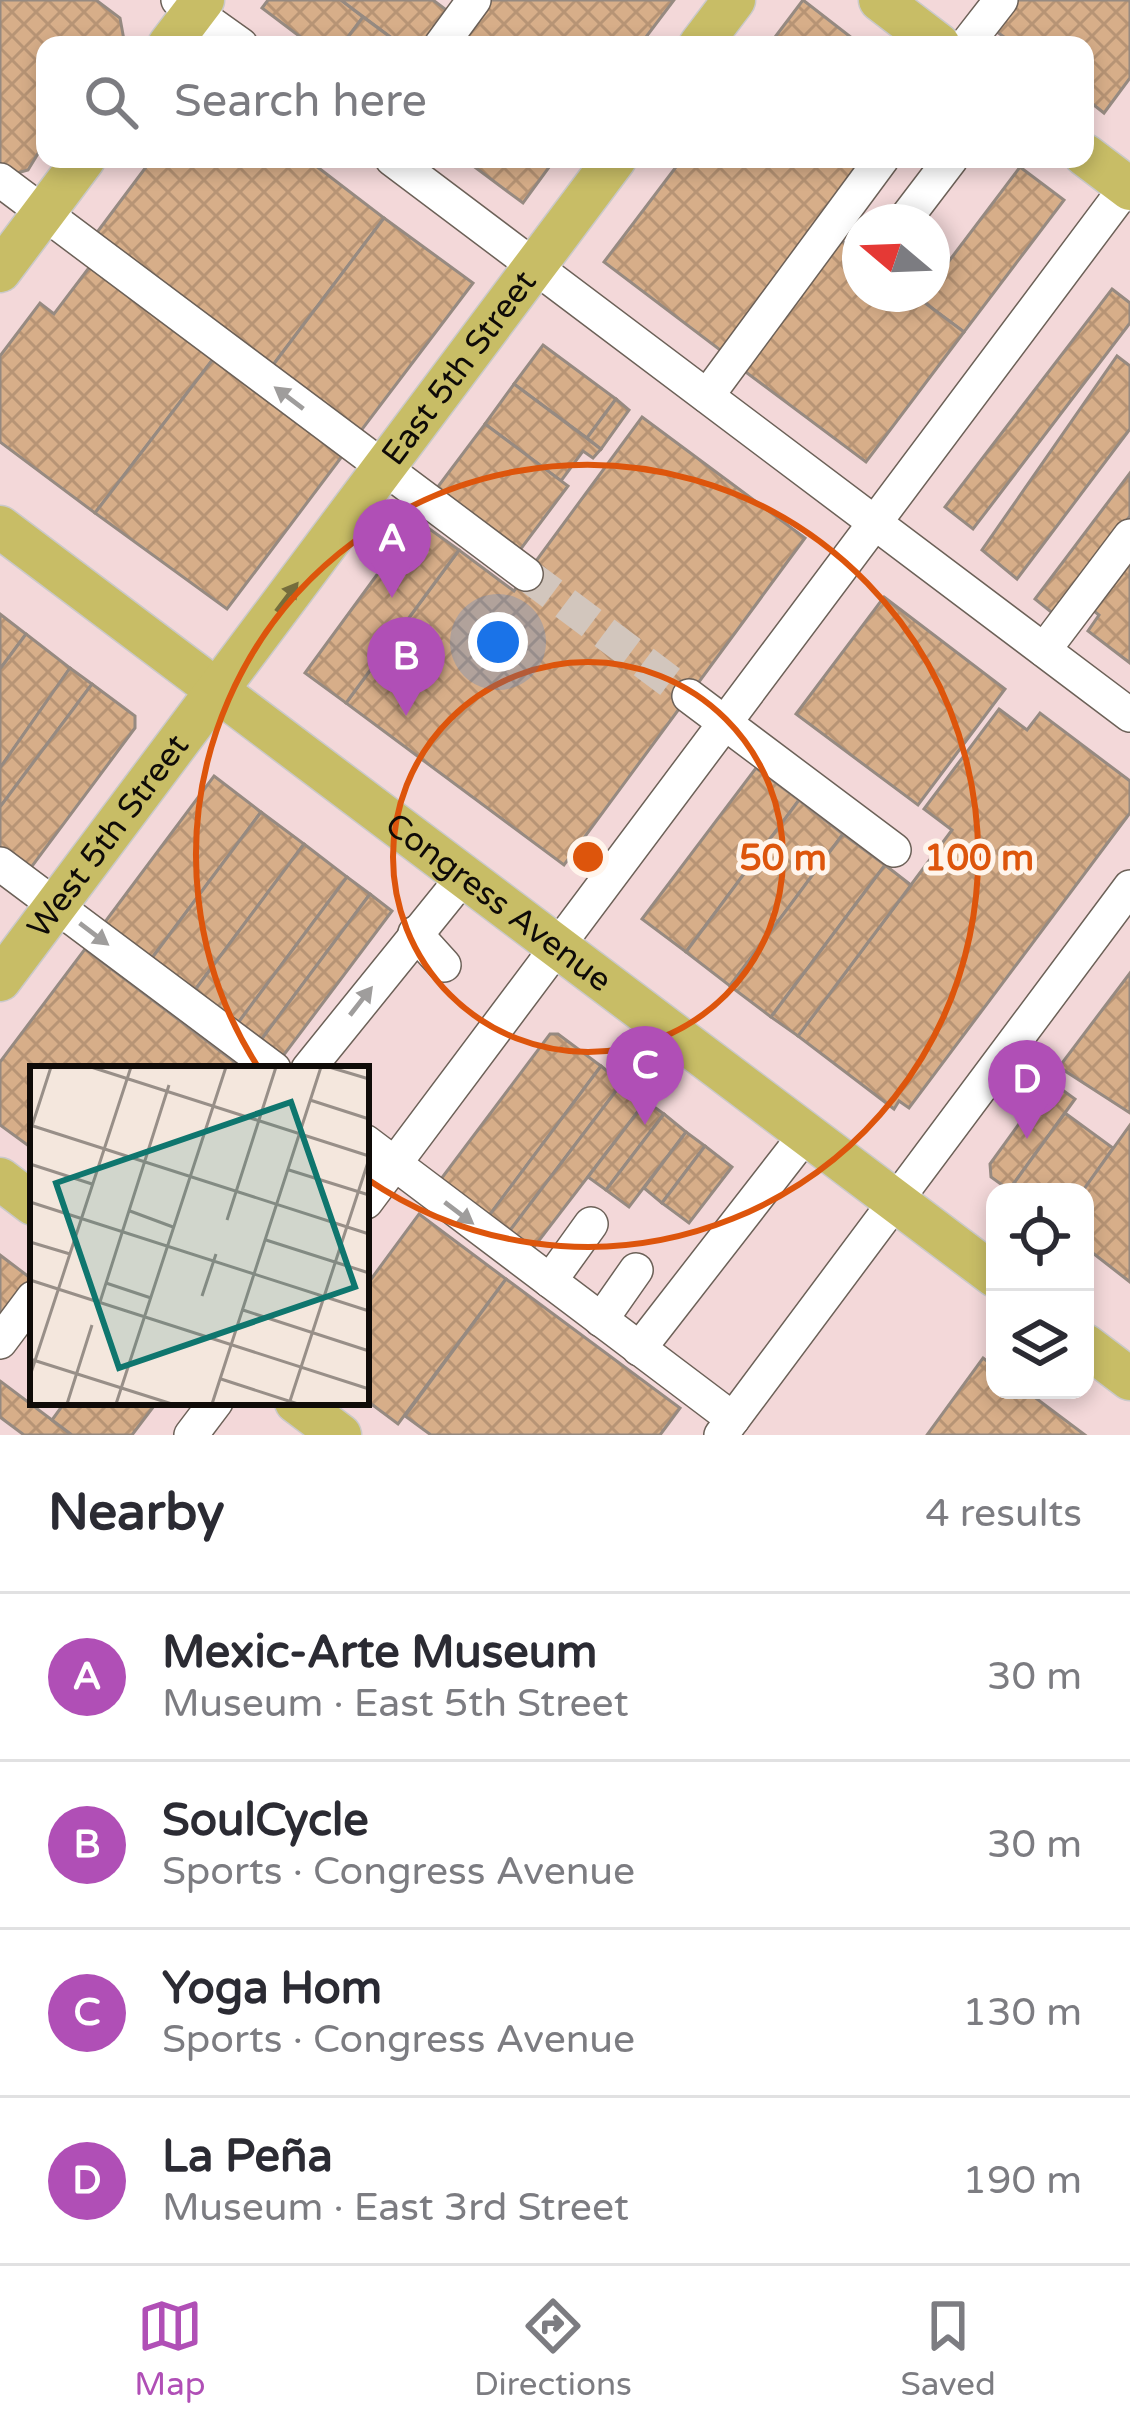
<!DOCTYPE html>
<html lang="en">
<head>
<meta charset="utf-8">
<style>
	body { margin:0; font-family:"Varela Round",sans-serif; background:#f7f7f7; color:#2b2b33 }
	.controls { position:absolute; right:36px; bottom:36px; display:grid; overflow:hidden; border-radius:24px; box-shadow:0 6px 18px #0003 }
	.controls button { width:108px; height:108px; display:grid; place-items:center; padding:0; border:0; border-bottom:3px solid #e1e1e2; background:#fff; color:#2b2b33; font:60px sans-serif }
	.compass { position:absolute; left:842px; top:204px; width:108px; height:108px; border-radius:50%; background:#fff; box-shadow:0 6px 18px #0003; rotate:289deg }
	.you { position:absolute; left:498px; top:642px; width:42px; height:42px; margin:-30px; border:9px solid #fff; border-radius:50%; background:#1a73e8; box-shadow:0 0 0 18px #1a73e833 }
	.badge { display:grid; place-items:center; width:78px; height:78px; border-radius:50%; background:#b04fb6; color:#fff; font-size:39px; font-weight:700 }
	.pin { position:absolute; translate:-50% -99px; filter:drop-shadow(0 3px 6px #0008) }
	.pin::after { content:''; position:absolute; top:63px; width:42px; height:36px; background:inherit; clip-path:polygon(0 0,100% 0,50% 100%) }
	.list { margin:0; padding:0; list-style:none }
	h2 { display:flex; justify-content:space-between; align-items:center; height:156px; margin:0; padding:0 48px; font-size:51px }
	h2 small { font-size:39px; font-weight:400; color:#7c7c81 }
	.list li { display:grid; grid-template-columns:78px 1fr auto; gap:36px; align-items:center; box-sizing:border-box; height:168px; padding:0 48px; border-top:3px solid #e1e1e2 }
	.list b { display:block; font-size:45px; white-space:nowrap }
	.list p { margin:0; font-size:39px; white-space:nowrap; color:#7c7c81 }
	.list em { font-size:39px; font-style:normal; color:#7c7c81 }
	.icon { flex:none; width:66px; height:66px; fill:none; stroke:currentColor; stroke-width:2; stroke-linecap:round; stroke-linejoin:round }
	.map { position:relative; flex:none; width:1130px; height:1435px; overflow:hidden }
	.search { position:absolute; background:#fff; box-shadow:0 6px 18px #0003; left:36px; right:36px; top:36px; height:132px; display:flex; align-items:center; gap:30px; box-sizing:border-box; padding:0 42px; border-radius:24px; color:#7c7c81; font-size:45px }
	.sheet { height:828px; background:#fff }
	nav { display:flex; justify-content:space-around; align-items:center; box-sizing:border-box; height:168px; border-top:3px solid #e1e1e2; background:#fff; font-size:33px; color:#7c7c81 }
	nav a { display:grid; justify-items:center; gap:6px }
	nav .on { color:#b04fb6 }
	.map>svg:first-child { display:block }
</style>
</head>
<body>
<div class="map">
<svg width="1130" height="1435" viewBox="0 0 1130 1435">
	<defs>
		<pattern id="building-cross-hatch" width="8" height="8" patternUnits="userSpaceOnUse" patternTransform="scale(3)"><rect width="8" height="8" fill="#d7ae89"/><path d="M0 0l8 8M0 8l8-8" fill="none" stroke="#b79475"/></pattern>
	</defs>
	<rect width="100%" height="100%" fill="#f4e7dd"/>
	<!-- commercial -->
	<path fill="#f3d8d9" fill-rule="evenodd" d="M 0,0 L 1130,0 L 1130,1435 L 0,1435 ZM 45,45 L 1085,45 L 1085,159 L 45,159 ZM 860,222 L 932,222 L 932,294 L 860,294 ZM 33,1069 L 366,1069 L 366,1402 L 33,1402 ZM 995,1192 L 1085,1192 L 1085,1390 L 995,1390 Z"/>
	<!-- building -->
	<g fill="url(#building-cross-hatch)" stroke="#968a81" stroke-width="3">
		<path d="M 0,0 L 96,0 L 120,18 L 124,40 L 120,45 L 45,45 L 45,142 L 28,170 L 10,175 L 0,163 Z"/>
		<path d="M 268,0 L 341,0 L 363,17 L 342,45 L 311,45 L 262,8 Z"/>
		<path d="M 341,0 L 433,0 L 449,12 L 425,45 L 401,45 Z"/>
		<path d="M 491,0 L 674,0 L 640,45 L 458,45 Z"/>
		<path d="M 803,0 L 861,45 L 769,45 Z"/>
		<path d="M 1004,0 L 1130,0 L 1130,78 L 1104,113 L 1085,98 L 1085,45 L 1015,45 L 986,24 Z"/>
		<path d="M 363,17 L 401,45 L 342,45 Z"/>
		<path d="M 152,159 L 307,159 L 384,218 L 270,369 L 95,235 Z"/>
		<path d="M 464,159 L 555,159 L 523,203 Z"/>
		<path d="M 682,159 L 875,159 L 728,356 L 604,262 Z"/>
		<path d="M 1020,167 L 1064,200 L 964,332 L 913,294 L 932,294 L 932,265 L 935,262 L 943,269 Z"/>
		<path d="M 384,218 L 473,283 L 357,436 L 270,369 Z"/>
		<path d="M 841,240 L 860,254 L 860,294 L 913,294 L 964,332 L 866,462 L 743,370 Z"/>
		<path d="M 94,261 L 217,354 L 95,513 L 0,442 L 0,356 L 40,303 L 54,314 Z"/>
		<path d="M 1112,289 L 1130,303 L 1130,323 L 973,529 L 945,507 Z"/>
		<path d="M 543,345 L 616,399 L 587,438 L 514,384 Z"/>
		<path d="M 217,354 L 343,455 L 227,609 L 95,513 Z"/>
		<path d="M 1117,356 L 1130,366 L 1130,429 L 1017,579 L 982,550 Z"/>
		<path d="M 514,384 L 601,449 L 593,458 L 583,451 L 561,481 L 485,424 Z"/>
		<path d="M 616,399 L 629,410 L 601,449 L 587,438 Z"/>
		<path d="M 642,417 L 805,538 L 564,865 L 346,703 L 459,550 L 514,591 Z"/>
		<path d="M 485,424 L 568,486 L 514,558 L 431,496 Z"/>
		<path d="M 1130,473 L 1130,516 L 1055,615 L 1035,599 Z"/>
		<path d="M 417,520 L 459,550 L 346,703 L 305,673 Z"/>
		<path d="M 1130,562 L 1130,663 L 1088,631 L 1099,615 L 1094,611 Z"/>
		<path d="M 884,597 L 1005,689 L 918,805 L 796,714 Z"/>
		<path d="M 0,614 L 26,634 L 0,669 Z"/>
		<path d="M 26,634 L 70,668 L 0,768 L 0,669 Z"/>
		<path d="M 70,668 L 92,684 L 0,807 L 0,768 Z"/>
		<path d="M 92,684 L 135,716 L 135,728 L 27,873 L 0,852 L 0,807 Z"/>
		<path d="M 999,709 L 1027,730 L 1040,713 L 1130,781 L 1130,813 L 909,1108 L 899,1101 L 894,1109 L 798,1036 L 952,830 L 924,809 Z"/>
		<path d="M 756,768 L 799,800 L 686,952 L 642,919 Z"/>
		<path d="M 214,776 L 261,812 L 146,966 L 99,930 Z"/>
		<path d="M 799,800 L 843,834 L 730,986 L 686,952 Z"/>
		<path d="M 261,812 L 304,844 L 189,998 L 146,966 Z"/>
		<path d="M 843,834 L 885,865 L 771,1017 L 730,986 Z"/>
		<path d="M 304,844 L 347,877 L 232,1031 L 189,998 Z"/>
		<path d="M 885,865 L 911,885 L 798,1036 L 771,1017 Z"/>
		<path d="M 347,877 L 370,894 L 255,1048 L 232,1031 Z"/>
		<path d="M 370,894 L 392,911 L 277,1064 L 255,1048 Z"/>
		<path d="M 85,949 L 240,1066 L 33,1069 L 33,1149 L 0,1125 L 0,1062 Z"/>
		<path d="M 1130,973 L 1130,1113 L 1059,1067 Z"/>
		<path d="M 550,1034 L 558,1034 L 601,1066 L 486,1220 L 438,1183 Z"/>
		<path d="M 601,1066 L 622,1083 L 508,1233 L 488,1217 Z"/>
		<path d="M 1050,1081 L 1075,1099 L 1009,1190 L 991,1177 L 990,1164 Z"/>
		<path d="M 622,1083 L 646,1101 L 531,1251 L 508,1233 Z"/>
		<path d="M 646,1101 L 664,1114 L 606,1190 L 588,1177 Z"/>
		<path d="M 1065,1113 L 1113,1148 L 1082,1192 L 1012,1192 L 1009,1190 Z"/>
		<path d="M 664,1114 L 686,1132 L 629,1207 L 606,1190 Z"/>
		<path d="M 1130,1125 L 1130,1282 L 1085,1247 L 1085,1192 L 1082,1192 Z"/>
		<path d="M 686,1132 L 705,1146 L 662,1203 L 644,1188 Z"/>
		<path d="M 705,1146 L 732,1167 L 689,1223 L 662,1203 Z"/>
		<path d="M 419,1214 L 506,1279 L 398,1424 L 366,1400 L 366,1286 Z"/>
		<path d="M 0,1255 L 33,1280 L 0,1323 Z"/>
		<path d="M 506,1279 L 680,1408 L 660,1435 L 431,1435 L 405,1416 Z"/>
		<path d="M 983,1358 L 995,1367 L 995,1390 L 1025,1390 L 1085,1435 L 927,1435 Z"/>
		<path d="M 0,1381 L 72,1435 L 24,1435 L 0,1417 Z"/>
		<path d="M 65,1402 L 157,1402 L 132,1435 L 72,1435 L 52,1420 Z"/>
	</g>
	<g fill="none" stroke-linecap="round" stroke-linejoin="round">
		<!-- minor-tunnel -->
		<path stroke="#d2c6bd" stroke-width="33" stroke-dasharray="33 16" stroke-linecap="butt" d="M 526,574 L 689,696"/>
		<!-- minor casing -->
		<g stroke="#6c6158" stroke-width="36">
			<g id="minor">
				<path d="M 178,0 L 241,45"/>
				<path d="M 441,45 L 474,0"/>
				<path d="M 966,45 L 1001,0"/>
				<path d="M 392,159 L 1130,715"/>
				<path d="M 0,180 L 526,574"/>
				<path d="M 903,222 L 951,159"/>
				<path d="M 707,396 L 882,159"/>
				<path d="M 1044,650 L 1130,536"/>
				<path d="M 689,696 L 894,850"/>
				<path d="M 0,864 L 274,1069"/>
				<path d="M 415,933 L 444,965"/>
				<path d="M 308,1069 L 464,876"/>
				<path d="M 366,1142 L 733,1419"/>
				<path d="M 366,1202 L 1130,182"/>
				<path d="M 550,1281 L 591,1224"/>
				<path d="M 601,1320 L 636,1270"/>
				<path d="M 0,1342 L 33,1298"/>
				<path d="M 639,1349 L 806,1134"/>
				<path d="M 191,1435 L 216,1402"/>
				<path d="M 721,1435 L 1130,887"/>
			</g>
		</g>
		<!-- major casing -->
		<g stroke="#cac9c9" stroke-width="45">
			<g id="major">
				<path d="M 880,0 L 939,45"/>
				<path d="M 169,45 L 203,0"/>
				<path d="M 700,45 L 734,0"/>
				<path d="M 1085,155 L 1130,189"/>
				<path d="M 0,271 L 84,159"/>
				<path id="s1" d="M 0,527 L 995,1276"/>
				<path id="s2" d="M 0,980 L 615,159"/>
				<path d="M 0,1179 L 33,1204"/>
				<path d="M 1085,1345 L 1130,1379"/>
				<path d="M 296,1402 L 340,1435"/>
			</g>
		</g>
		<!-- minor -->
		<use href="#minor" stroke="#fff" stroke-width="33"/>
		<!-- major -->
		<use href="#major" stroke="#c8bd66" stroke-width="42"/>
	</g>
	<!-- one-way arrows -->
	<defs><path id="oneway-solid" d="M-6-.8H1V-3.2L6.5 0L1 3.2V.8H-6Z" transform="scale(3)"/></defs>
	<g fill="#9f9d9c">
		<use href="#oneway-solid" transform="translate(289 398) rotate(-143)"/>
		<use href="#oneway-solid" transform="translate(94 934) rotate(37)"/>
		<use href="#oneway-solid" transform="translate(361 1001) rotate(-52)"/>
		<use href="#oneway-solid" transform="translate(459 1213) rotate(37)"/>
	</g>
	<use fill="#756d3c" href="#oneway-solid" transform="translate(287 597) rotate(-53)"/>
	<!-- distance rings -->
	<g fill="none" stroke="#dd550c" stroke-width="6">
		<circle cx="588" cy="857" r="195"/>
		<path d="M258 1067A391 391 0 1 1 367 1179"/>
	</g>
	<g text-anchor="middle" dominant-baseline="central" stroke-width="10" stroke-linejoin="round" paint-order="stroke">
		<!-- street labels -->
		<g font-size="33" fill="#0f0b08" stroke="#fff5ec">
			<text stroke="none"><textPath href="#s2" startOffset="765">East 5th Street</textPath></text>
			<text stroke="none"><textPath href="#s2" startOffset="180">West 5th Street</textPath></text>
			<text stroke="none"><textPath href="#s1" startOffset="624">Congress Avenue</textPath></text>
		</g>
	</g>
	<!-- overview -->
	<g transform="translate(30 1066)">
		<rect width="339" height="339" fill="#f4e7dd"/>
		<path fill="none" stroke="#988f88" stroke-width="3" d="M 61,1 L 339,90M 299,1 L 339,13M 280,34 L 339,53M 0,59 L 339,168M 0,66 L 21,1M 0,98 L 62,118M 259,104 L 339,129M 0,136 L 339,245M 100,145 L 143,161M 197,154 L 246,1M 236,174 L 339,207M 0,176 L 40,188M 0,214 L 339,323M 76,217 L 121,232M 172,230 L 186,188M 70,236 L 139,19M 213,244 L 339,285M 0,293 L 142,338M 0,310 L 101,1M 191,313 L 268,338M 37,338 L 62,259M 86,338 L 196,1M 182,338 L 291,1M 259,338 L 339,93"/>
		<path fill="#0f766e" fill-opacity="0.15" stroke="#0f766e" stroke-width="6" d="M 261,36 L 325,221 L 89,302 L 26,117 Z"/>
		<rect width="339" height="339" fill="none" stroke="#0f0b08" stroke-width="6"/>
	</g>
	<circle cx="588" cy="857" r="18" fill="#dd550c" stroke="#fff5ec" stroke-width="6"/>
	<g font-size="36" text-anchor="middle" font-weight="bold" fill="#dd550c" stroke="#fff5ec" stroke-width="10" stroke-linejoin="round" paint-order="stroke">
		<text x="783" y="870">50 m</text>
		<text x="979" y="870">100 m</text>
	</g>
</svg>
<div class="controls">
<button><svg class="icon" aria-label="locate" viewBox="0 0 24 24"><circle cx="12" cy="12" r="6"/><path d="M12 2v4M12 18v4M2 12h4M18 12h4"/></svg></button>
<button><svg class="icon" aria-label="layers" viewBox="0 0 24 24"><path d="M12 4l9 5-9 5-9-5zM3 14l9 5 9-5"/></svg></button>
</div>
<svg class="compass" viewBox="-18 -18 36 36"><path d="M0-13l5 13h-10z" fill="#e53935"/><path d="M0 13l5-13h-10z" fill="#7c7c81"/></svg>
<div class="you"></div>
<div class="pin badge" style="left:392px;top:598px">A</div>
<div class="pin badge" style="left:406px;top:716px">B</div>
<div class="pin badge" style="left:645px;top:1125px">C</div>
<div class="pin badge" style="left:1027px;top:1139px">D</div>
<div class="search"><svg class="icon" aria-label="search" viewBox="0 0 24 24"><circle cx="10" cy="10" r="6"/><path d="M15 15l6 6"/></svg>Search here</div>
</div>
<section class="sheet">
<h2>Nearby<small>4 results</small></h2>
<ul class="list">
<li><span class="badge">A</span><div><b>Mexic-Arte Museum</b><p>Museum · East 5th Street</p></div><em>30 m</em></li>
<li><span class="badge">B</span><div><b>SoulCycle</b><p>Sports · Congress Avenue</p></div><em>30 m</em></li>
<li><span class="badge">C</span><div><b>Yoga Hom</b><p>Sports · Congress Avenue</p></div><em>130 m</em></li>
<li><span class="badge">D</span><div><b>La Peña</b><p>Museum · East 3rd Street</p></div><em>190 m</em></li>
</ul>
</section>
<nav>
<a class="on"><svg class="icon" aria-label="map" viewBox="0 0 24 24"><path d="M3 6l6-2 6 2 6-2v14l-6 2-6-2-6 2zM9 4v14M15 6v14"/></svg>Map</a>
<a><svg class="icon" aria-label="directions" viewBox="0 0 24 24"><path d="M12 3l9 9-9 9-9-9zM9 14v-3h6M13 9l2 2-2 2"/></svg>Directions</a>
<a><svg class="icon" aria-label="saved" viewBox="0 0 24 24"><path d="M7 4h10v16l-5-4-5 4z"/></svg>Saved</a>
</nav>
</body>
</html>
